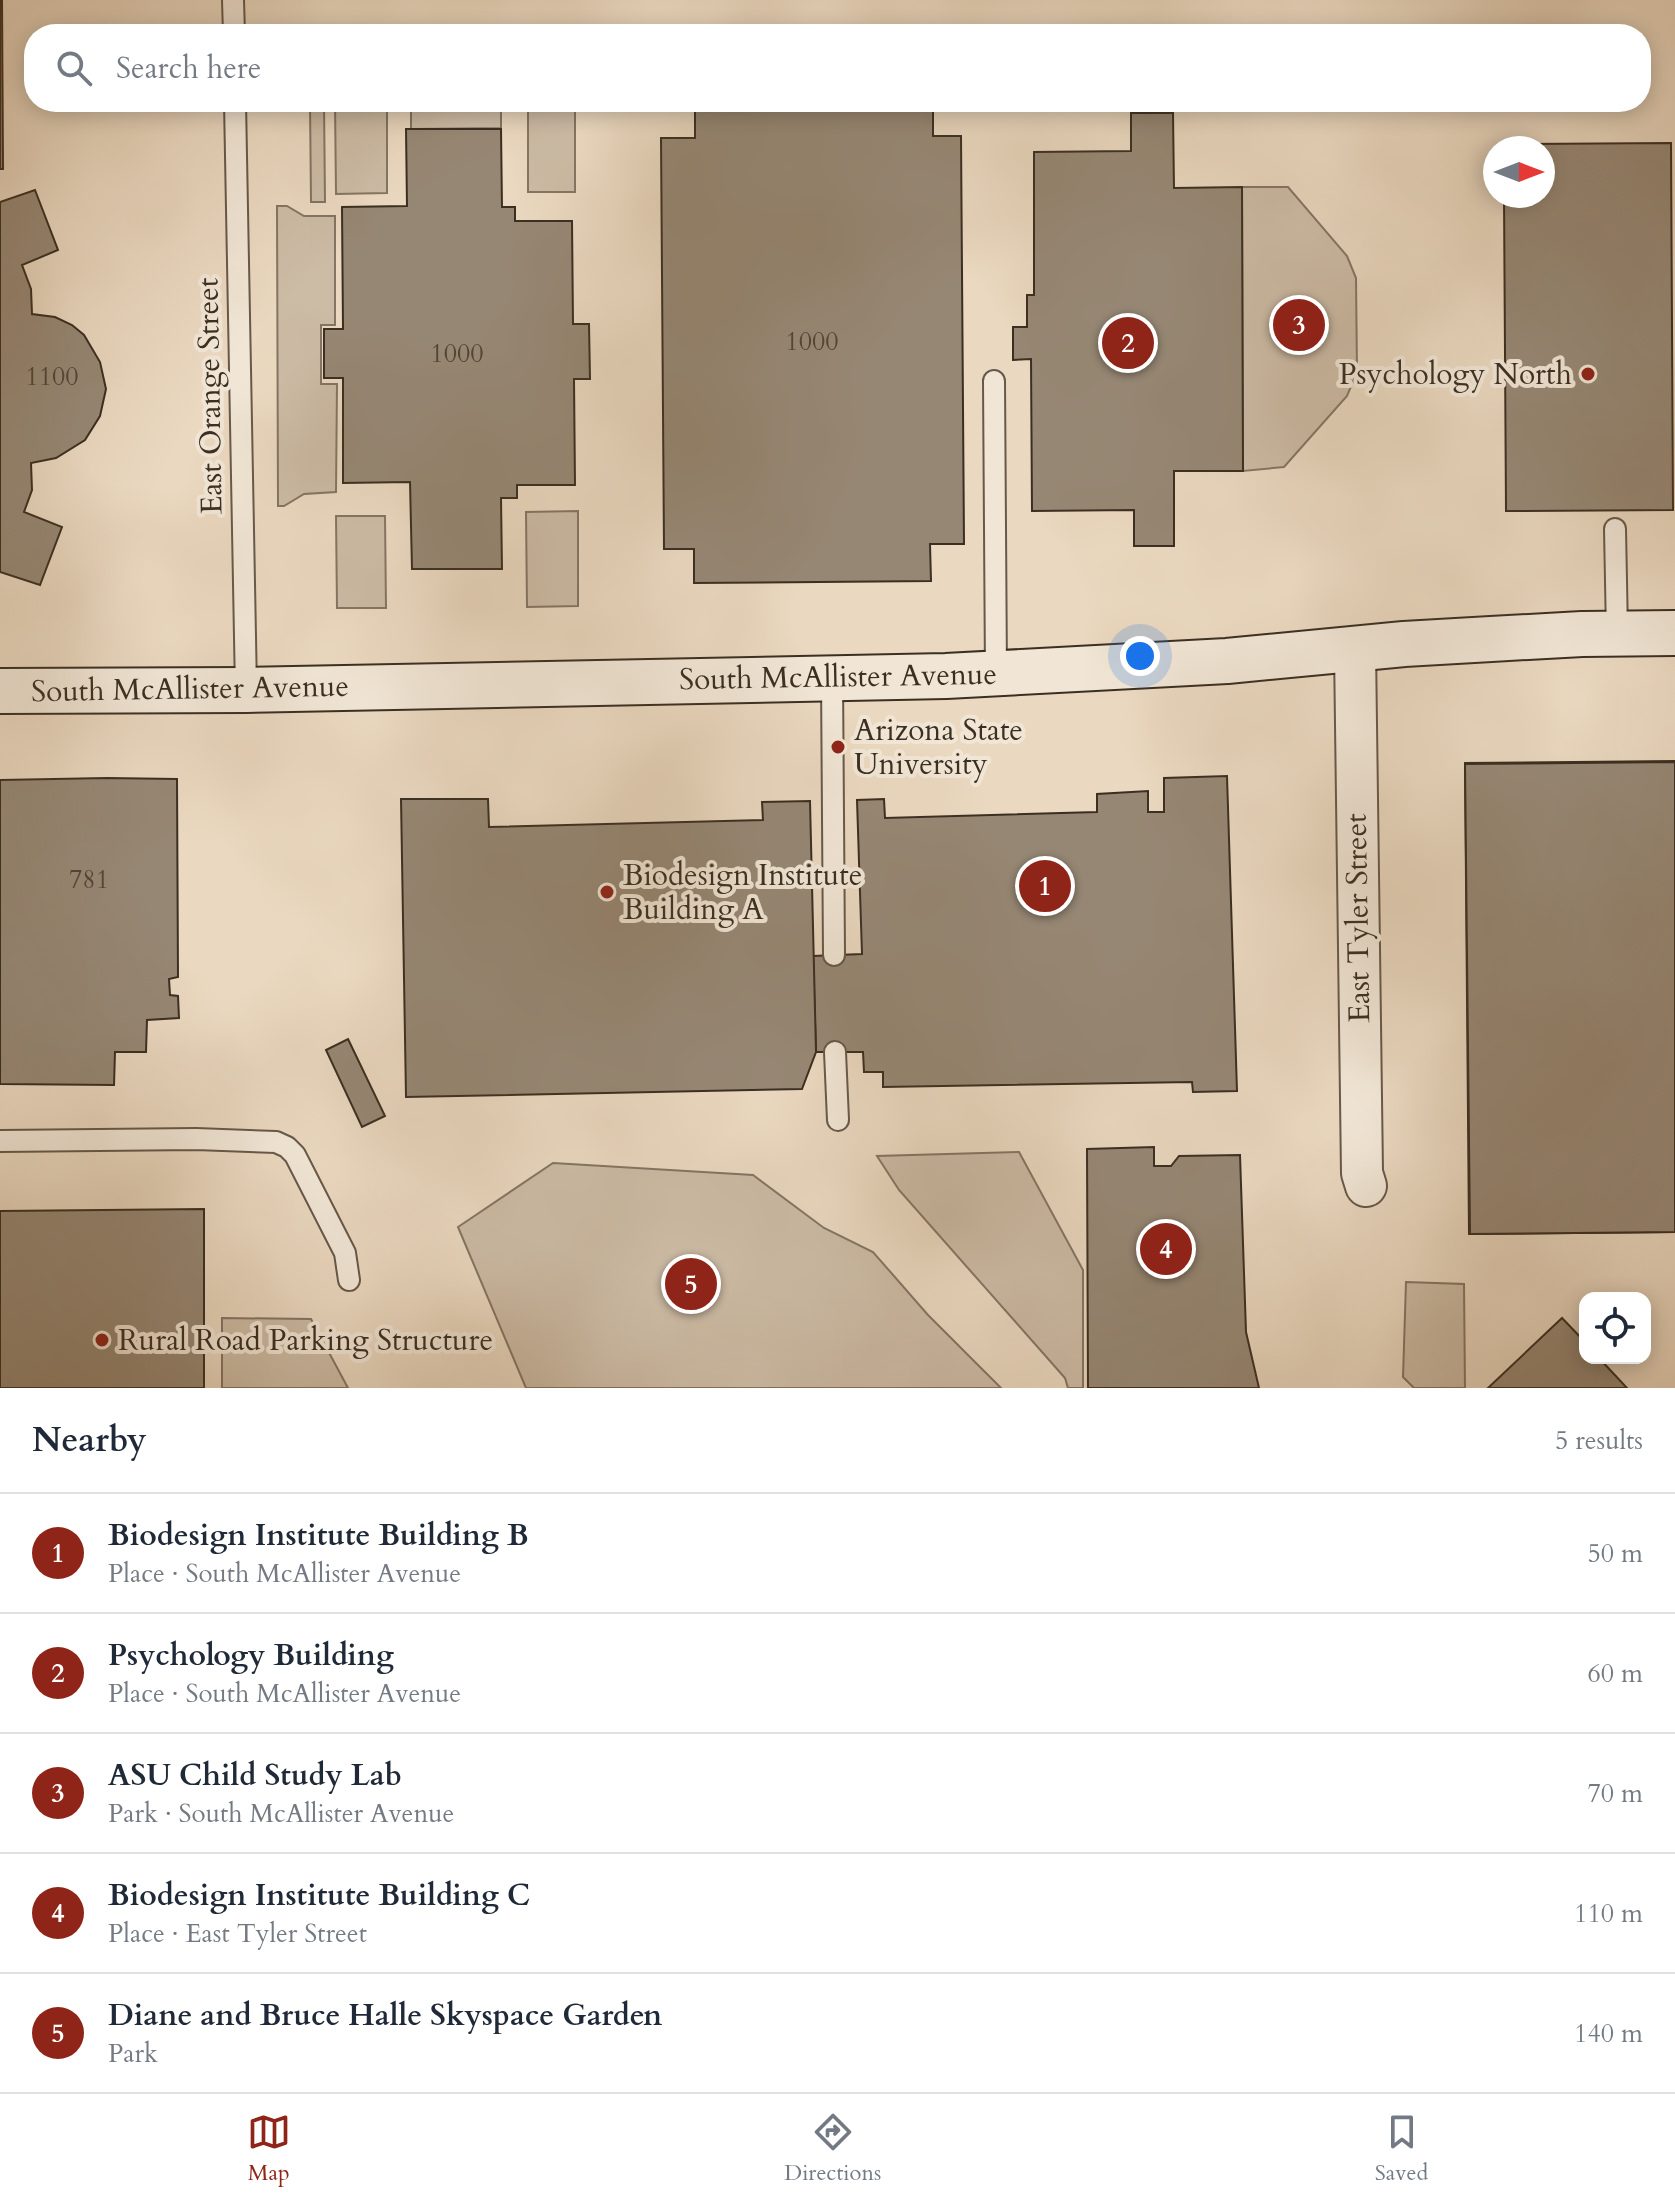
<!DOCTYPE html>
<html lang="en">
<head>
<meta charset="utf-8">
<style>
	body { margin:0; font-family:Cardo,serif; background:#f6f6f7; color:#1f2937 }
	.controls { position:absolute; right:24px; bottom:24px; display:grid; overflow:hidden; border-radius:16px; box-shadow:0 4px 20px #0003 }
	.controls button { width:72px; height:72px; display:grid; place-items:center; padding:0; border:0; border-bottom:2px solid #e0e1e3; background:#fff; color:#1f2937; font:40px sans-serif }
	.compass { position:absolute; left:1483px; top:136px; width:72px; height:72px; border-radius:50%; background:#fff; box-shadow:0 4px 20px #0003; rotate:90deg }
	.you { position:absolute; left:1140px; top:656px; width:28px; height:28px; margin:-20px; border:6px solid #fff; border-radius:50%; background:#1a73e8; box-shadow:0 0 0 12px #1a73e833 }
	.badge { display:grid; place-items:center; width:52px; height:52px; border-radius:50%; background:#8f2418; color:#fff; font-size:26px; font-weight:700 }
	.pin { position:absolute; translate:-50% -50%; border:4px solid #fff; box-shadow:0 2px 8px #0006 }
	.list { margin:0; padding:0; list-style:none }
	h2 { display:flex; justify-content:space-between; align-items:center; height:104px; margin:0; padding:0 32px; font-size:34px }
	h2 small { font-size:26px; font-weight:400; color:#747a83 }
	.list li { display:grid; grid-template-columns:52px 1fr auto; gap:24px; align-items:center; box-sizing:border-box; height:120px; padding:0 32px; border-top:2px solid #e0e1e3 }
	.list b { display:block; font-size:30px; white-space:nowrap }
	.list p { margin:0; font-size:26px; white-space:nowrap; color:#747a83 }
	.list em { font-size:26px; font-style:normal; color:#747a83 }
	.icon { flex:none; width:44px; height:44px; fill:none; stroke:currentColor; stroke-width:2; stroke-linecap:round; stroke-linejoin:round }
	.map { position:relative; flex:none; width:1675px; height:1388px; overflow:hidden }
	.search { position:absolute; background:#fff; box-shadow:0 4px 20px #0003; left:24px; right:24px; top:24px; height:88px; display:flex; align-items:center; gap:20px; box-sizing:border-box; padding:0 28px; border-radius:32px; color:#747a83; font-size:30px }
	.sheet { height:704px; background:#fff }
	nav { display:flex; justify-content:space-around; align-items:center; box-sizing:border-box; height:112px; border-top:2px solid #e0e1e3; background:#fff; font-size:22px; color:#747a83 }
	nav a { display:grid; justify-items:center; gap:4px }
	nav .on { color:#8f2418 }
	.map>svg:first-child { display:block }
</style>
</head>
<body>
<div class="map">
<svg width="1675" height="1388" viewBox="0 0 1675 1388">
	<rect width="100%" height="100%" fill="#ead8c0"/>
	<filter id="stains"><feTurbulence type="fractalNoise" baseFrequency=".0025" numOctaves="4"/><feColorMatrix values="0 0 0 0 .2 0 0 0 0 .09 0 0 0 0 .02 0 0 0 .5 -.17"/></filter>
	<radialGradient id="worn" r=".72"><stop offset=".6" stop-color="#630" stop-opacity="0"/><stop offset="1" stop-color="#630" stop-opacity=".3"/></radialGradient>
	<!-- green -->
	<g fill="#ccbba5" stroke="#847564" stroke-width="2">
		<path d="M 310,102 L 324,102 L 325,202 L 311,202 Z"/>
		<path d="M 335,102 L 387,102 L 387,193 L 336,194 Z"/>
		<path d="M 411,102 L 501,102 L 501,128 L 411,129 Z"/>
		<rect x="528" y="102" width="47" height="90"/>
		<path d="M 1242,187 L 1288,187 L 1347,256 L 1356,278 L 1357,372 L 1347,396 L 1284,467 L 1243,471 Z"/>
		<path d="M 277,206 L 287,206 L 304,216 L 335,216 L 335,325 L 321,325 L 321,384 L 337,384 L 336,492 L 304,494 L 284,506 L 278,506 Z"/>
		<path d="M 578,511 L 578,606 L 527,607 L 526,512 Z"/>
		<path d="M 336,516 L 385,516 L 386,608 L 337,608 Z"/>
		<path d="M 1019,1152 L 1083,1270 L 1083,1388 L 1068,1388 L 1065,1378 L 899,1190 L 877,1156 Z"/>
		<path d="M 553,1163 L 753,1175 L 824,1228 L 873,1252 L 928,1315 L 1001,1388 L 526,1388 L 458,1227 Z"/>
		<path d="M 1406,1282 L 1464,1284 L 1465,1388 L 1414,1388 L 1403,1377 Z"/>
		<path d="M 222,1318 L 311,1319 L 348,1388 L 222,1388 Z"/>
	</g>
	<!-- building -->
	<g fill="#968774" stroke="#3b2f22" stroke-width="2">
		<path d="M 0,0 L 2,0 L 3,169 L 0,169 Z"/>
		<path d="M 933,102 L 933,136 L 961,136 L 964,544 L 930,544 L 931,581 L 694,583 L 694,549 L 664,549 L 661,138 L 695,138 L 695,103 Z"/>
		<path d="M 1131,113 L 1173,113 L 1174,188 L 1242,187 L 1243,471 L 1174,471 L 1174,546 L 1134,546 L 1134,510 L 1032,511 L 1031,359 L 1013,360 L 1013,327 L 1027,327 L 1027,295 L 1034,295 L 1034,152 L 1131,151 Z"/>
		<path d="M 406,129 L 501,129 L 502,207 L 515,207 L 515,221 L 572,221 L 573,324 L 589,324 L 590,379 L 574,379 L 575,485 L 517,485 L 517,498 L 501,498 L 502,569 L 412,569 L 410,482 L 343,483 L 343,378 L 324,378 L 324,329 L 343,329 L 342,207 L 407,206 Z"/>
		<path d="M 1671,143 L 1673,510 L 1506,511 L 1504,196 L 1543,196 L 1543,148 L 1504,148 L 1504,144 Z"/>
		<path d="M 35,190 L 58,250 L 22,265 L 31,289 L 32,314 L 55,317 L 72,325 L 84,335 L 100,362 L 106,389 L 100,416 L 85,440 L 56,458 L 31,463 L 32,490 L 24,512 L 62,527 L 40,585 L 0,572 L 0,202 Z"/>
		<path d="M 1675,761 L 1675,1232 L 1469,1234 L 1465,763 Z"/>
		<path d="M 1675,762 L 1675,1232 L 1470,1234 L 1465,764 Z"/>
		<path d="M 1227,776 L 1237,1091 L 1193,1092 L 1192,1082 L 883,1087 L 883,1072 L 864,1072 L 863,1052 L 816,1052 L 813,956 L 862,954 L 857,800 L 884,799 L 885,818 L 1097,812 L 1097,794 L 1148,791 L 1148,812 L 1164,812 L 1164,778 Z"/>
		<path d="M 107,778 L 177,779 L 178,977 L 169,979 L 170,995 L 178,996 L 179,1018 L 147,1020 L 146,1052 L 115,1052 L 114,1085 L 0,1084 L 0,780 Z"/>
		<path d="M 401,799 L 488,799 L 489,827 L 763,820 L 762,802 L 810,801 L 816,1052 L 802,1089 L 406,1097 Z"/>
		<path d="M 348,1039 L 385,1116 L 362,1127 L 326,1050 Z"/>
		<path d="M 1154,1147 L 1154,1166 L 1171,1166 L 1179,1156 L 1240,1155 L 1246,1332 L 1259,1388 L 1088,1388 L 1087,1149 Z"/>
		<path d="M 204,1209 L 204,1388 L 0,1388 L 0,1211 Z"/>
		<path d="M 1562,1318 L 1585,1342 L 1585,1358 L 1599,1358 L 1627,1388 L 1488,1388 Z"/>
	</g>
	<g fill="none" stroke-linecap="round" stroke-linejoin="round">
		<!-- lane casing -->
		<g stroke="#67594a" stroke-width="24">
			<g id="lane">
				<path d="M 233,0 L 234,34"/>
				<path d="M 235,102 L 246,690"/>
				<path d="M 994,381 L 996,674"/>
				<path d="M 1615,529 L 1617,633"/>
				<path d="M 832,678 L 834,955"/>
				<path d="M 835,1052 L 838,1120"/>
				<path d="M 0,1141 L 196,1139 L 276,1142 L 287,1147 L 295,1155 L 345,1253 L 349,1280"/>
			</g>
		</g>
		<!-- street casing -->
		<g stroke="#67594a" stroke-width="44">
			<path id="street" d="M 1355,649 L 1362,1173 L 1366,1186"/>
		</g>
		<!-- secondary casing -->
		<g stroke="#3b2f22" stroke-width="48">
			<path id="secondary" d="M 0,691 L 246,690 L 946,676 L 1227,661 L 1404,644 L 1491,639 L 1582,634 L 1675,633"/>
		</g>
		<!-- lane -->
		<use href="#lane" stroke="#f1e6d6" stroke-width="20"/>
		<!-- street -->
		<use href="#street" stroke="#f1e6d6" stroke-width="40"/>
		<!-- secondary -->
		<use href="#secondary" stroke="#f1e6d6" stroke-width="44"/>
	</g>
	<!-- markers -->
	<g fill="#8f2418" stroke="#f1e6d6" stroke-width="3">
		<circle cx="1588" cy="374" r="8"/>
		<circle cx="838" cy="747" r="8"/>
		<circle cx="607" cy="892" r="8"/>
		<circle cx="102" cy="1340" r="8"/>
	</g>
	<g text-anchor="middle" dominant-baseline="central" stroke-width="8" stroke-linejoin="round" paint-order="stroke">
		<!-- number labels -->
		<g font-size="26" fill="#524536">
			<text x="812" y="341">1000</text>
			<text x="457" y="353">1000</text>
			<text x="52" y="376">1100</text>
			<text x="89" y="879">781</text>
		</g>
		<!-- poi labels -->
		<g font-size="30" fill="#3b2f22" stroke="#f1e6d6" text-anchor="start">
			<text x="1572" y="374" text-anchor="end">Psychology North</text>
			<text x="854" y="730">Arizona State<tspan x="854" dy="34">University</tspan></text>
			<text x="623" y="875">Biodesign Institute<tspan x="623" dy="34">Building A</tspan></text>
			<text x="118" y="1340">Rural Road Parking Structure</text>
		</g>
		<!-- street labels -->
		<g font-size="30" fill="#3b2f22" stroke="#f1e6d6">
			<text transform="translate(210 396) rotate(-91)">East Orange Street</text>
			<text transform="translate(838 677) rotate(-1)">South McAllister Avenue</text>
			<text transform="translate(190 689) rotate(-1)">South McAllister Avenue</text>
			<text transform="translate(1358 918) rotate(-91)">East Tyler Street</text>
		</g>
	</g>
	<rect width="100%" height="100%" filter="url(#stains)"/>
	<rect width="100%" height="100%" fill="url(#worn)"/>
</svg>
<div class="controls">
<button><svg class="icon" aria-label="locate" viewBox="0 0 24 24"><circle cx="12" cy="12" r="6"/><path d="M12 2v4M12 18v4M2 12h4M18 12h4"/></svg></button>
</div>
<svg class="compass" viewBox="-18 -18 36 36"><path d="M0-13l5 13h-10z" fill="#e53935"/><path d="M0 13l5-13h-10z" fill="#747a83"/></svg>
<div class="you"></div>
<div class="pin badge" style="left:1045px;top:886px">1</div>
<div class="pin badge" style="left:1128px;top:343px">2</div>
<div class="pin badge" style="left:1299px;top:325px">3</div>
<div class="pin badge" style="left:1166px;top:1249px">4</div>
<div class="pin badge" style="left:691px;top:1284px">5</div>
<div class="search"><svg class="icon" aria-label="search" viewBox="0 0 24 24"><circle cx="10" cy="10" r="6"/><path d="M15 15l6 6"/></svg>Search here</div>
</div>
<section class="sheet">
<h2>Nearby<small>5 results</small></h2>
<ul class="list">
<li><span class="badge">1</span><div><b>Biodesign Institute Building B</b><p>Place · South McAllister Avenue</p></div><em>50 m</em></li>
<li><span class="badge">2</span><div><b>Psychology Building</b><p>Place · South McAllister Avenue</p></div><em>60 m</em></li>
<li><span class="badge">3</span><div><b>ASU Child Study Lab</b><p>Park · South McAllister Avenue</p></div><em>70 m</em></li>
<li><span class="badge">4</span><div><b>Biodesign Institute Building C</b><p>Place · East Tyler Street</p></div><em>110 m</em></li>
<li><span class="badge">5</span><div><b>Diane and Bruce Halle Skyspace Garden</b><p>Park</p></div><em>140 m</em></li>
</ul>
</section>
<nav>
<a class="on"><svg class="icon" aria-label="map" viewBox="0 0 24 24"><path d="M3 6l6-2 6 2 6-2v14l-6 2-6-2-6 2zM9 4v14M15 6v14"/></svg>Map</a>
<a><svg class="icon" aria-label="directions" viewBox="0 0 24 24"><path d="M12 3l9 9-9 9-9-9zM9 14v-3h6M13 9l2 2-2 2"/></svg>Directions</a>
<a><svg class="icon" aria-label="saved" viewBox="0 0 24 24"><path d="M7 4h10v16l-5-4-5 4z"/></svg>Saved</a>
</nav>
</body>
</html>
